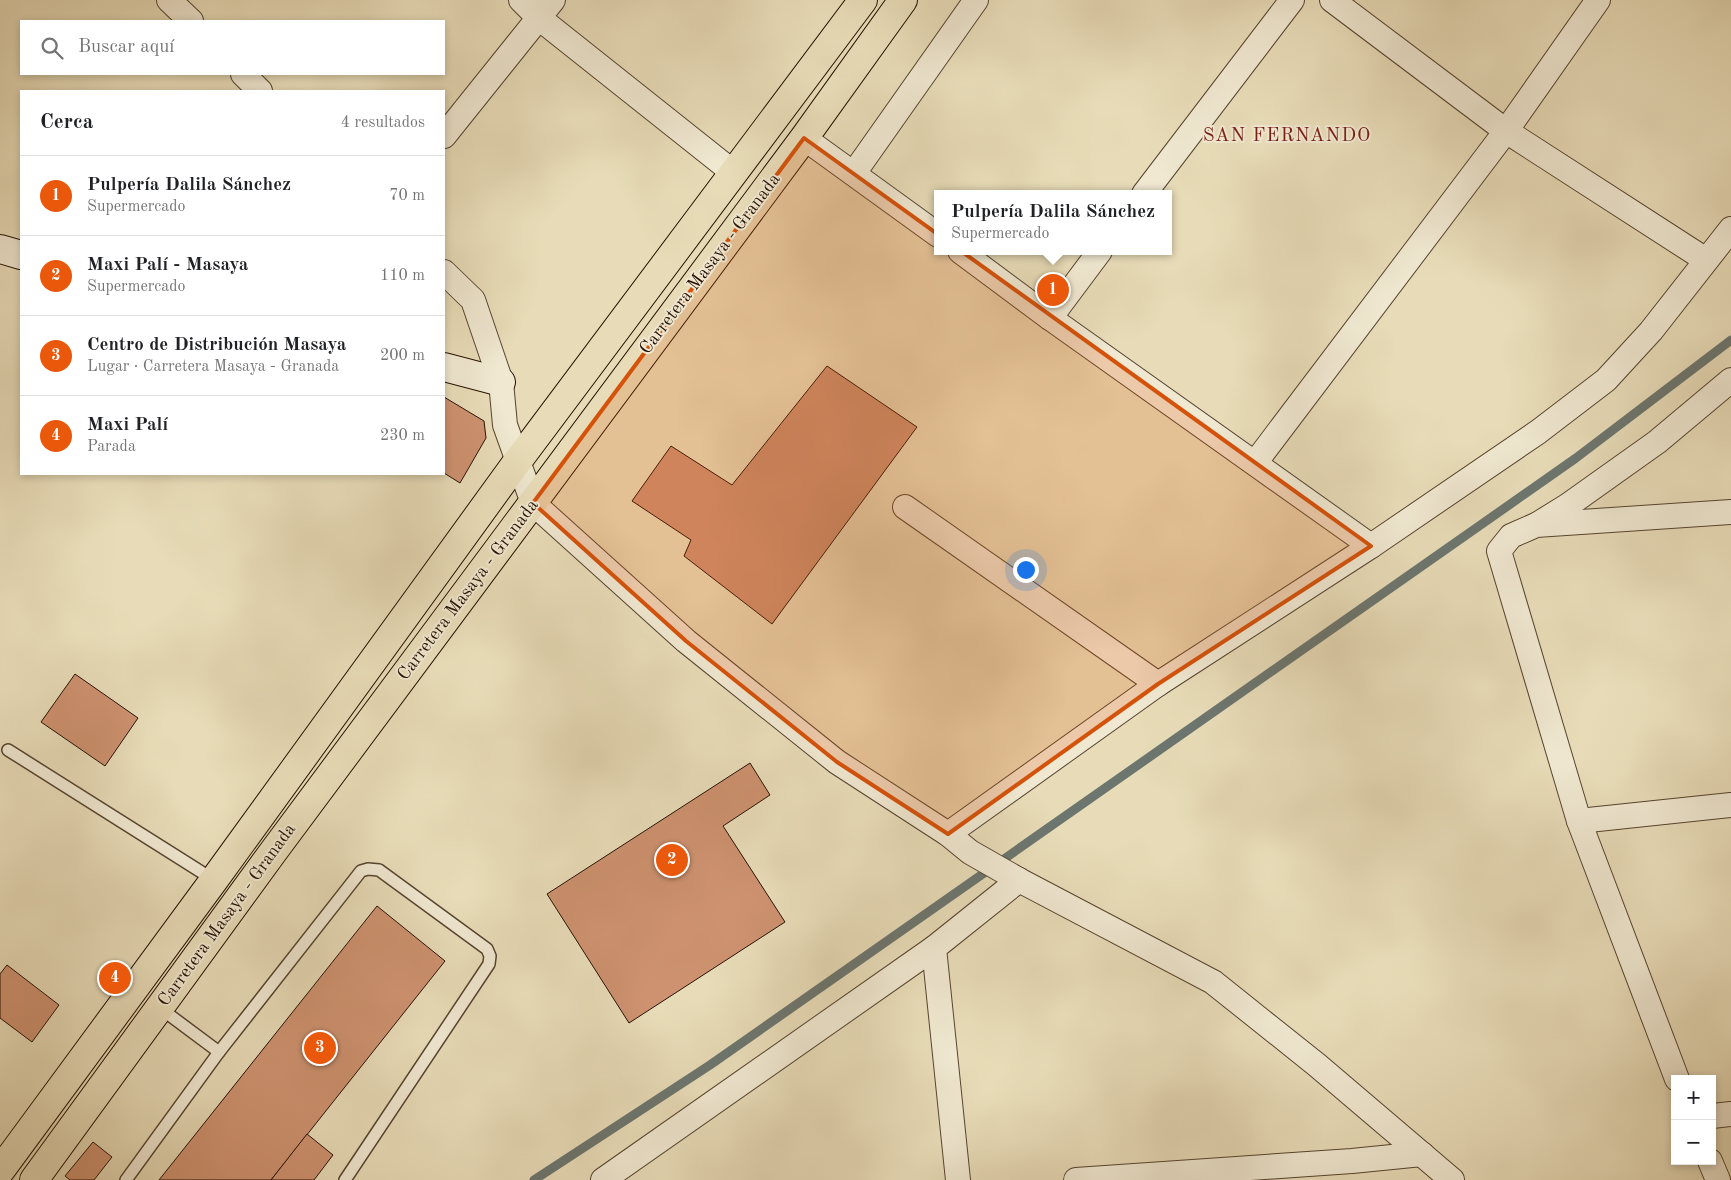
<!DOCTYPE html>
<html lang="es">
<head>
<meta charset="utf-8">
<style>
	body { margin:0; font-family:"Old Standard TT",serif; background:#f2f2f2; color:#202124 }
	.controls { position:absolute; right:15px; bottom:15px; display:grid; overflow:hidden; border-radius:0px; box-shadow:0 2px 8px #0003 }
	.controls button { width:45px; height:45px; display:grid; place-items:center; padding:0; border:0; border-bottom:1px solid #e0e0e0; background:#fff; color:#202124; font:25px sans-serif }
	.you { position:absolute; left:1025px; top:569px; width:18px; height:18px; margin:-12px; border:4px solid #fff; border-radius:50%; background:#1a73e8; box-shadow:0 0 0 8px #1a73e833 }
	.badge { display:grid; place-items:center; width:32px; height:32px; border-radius:50%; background:#ea580c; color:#fff; font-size:16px; font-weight:700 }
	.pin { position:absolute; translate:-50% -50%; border:2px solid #fff; box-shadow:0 1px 5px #0006 }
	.popup { position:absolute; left:934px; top:190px; width:238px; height:65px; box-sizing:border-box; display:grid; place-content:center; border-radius:0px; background:#fff; filter:drop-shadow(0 1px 4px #0005); font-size:16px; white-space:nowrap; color:#757577 }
	.popup b { font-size:19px; color:#202124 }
	.popup::after { content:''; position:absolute; left:50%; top:100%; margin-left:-10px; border:10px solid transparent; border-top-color:#fff }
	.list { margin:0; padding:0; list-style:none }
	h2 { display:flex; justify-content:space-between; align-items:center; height:65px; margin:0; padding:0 20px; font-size:21px }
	h2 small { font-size:16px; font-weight:400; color:#757577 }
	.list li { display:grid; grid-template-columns:32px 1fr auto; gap:15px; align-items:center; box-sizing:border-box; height:80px; padding:0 20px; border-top:1px solid #e0e0e0 }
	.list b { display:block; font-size:19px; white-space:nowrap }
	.list p { margin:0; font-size:16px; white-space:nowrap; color:#757577 }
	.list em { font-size:16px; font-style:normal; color:#757577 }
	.icon { flex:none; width:28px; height:28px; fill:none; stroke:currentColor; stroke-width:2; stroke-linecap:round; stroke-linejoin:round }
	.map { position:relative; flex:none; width:1731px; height:1180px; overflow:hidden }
	.search { position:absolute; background:#fff; box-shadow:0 2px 8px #0003; left:20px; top:20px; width:425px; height:55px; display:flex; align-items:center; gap:12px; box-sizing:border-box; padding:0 18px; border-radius:0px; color:#757577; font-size:19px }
	.panel { position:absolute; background:#fff; box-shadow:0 2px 8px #0003; left:20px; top:90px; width:425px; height:385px; border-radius:0px }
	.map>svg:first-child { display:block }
</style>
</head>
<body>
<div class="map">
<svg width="1731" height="1180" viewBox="0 0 1731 1180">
	<rect width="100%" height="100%" fill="#e8dcb8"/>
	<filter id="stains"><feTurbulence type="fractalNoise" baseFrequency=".004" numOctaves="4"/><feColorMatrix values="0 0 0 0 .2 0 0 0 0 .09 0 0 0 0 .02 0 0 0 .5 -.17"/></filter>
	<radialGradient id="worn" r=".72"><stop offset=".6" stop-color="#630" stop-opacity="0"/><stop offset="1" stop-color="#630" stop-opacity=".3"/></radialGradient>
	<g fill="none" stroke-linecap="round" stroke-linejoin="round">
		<!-- stream -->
		<path stroke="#6c766f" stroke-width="9" d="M 534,1180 L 710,1065 L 1509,505 L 1576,458 L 1731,340"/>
	</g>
	<!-- building -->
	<g fill="#ce9270" stroke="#261101">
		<path d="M 827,366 L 917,427 L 772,624 L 684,556 L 691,540 L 632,501 L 671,446 L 732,485 Z"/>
		<path d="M 444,397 L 484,421 L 486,438 L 460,483 L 444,473 Z"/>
		<path d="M 75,674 L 138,718 L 105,766 L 41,722 Z"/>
		<path d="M 750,763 L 770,795 L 723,826 L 785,922 L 629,1023 L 547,894 Z"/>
		<path d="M 377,906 L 445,961 L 271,1180 L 159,1180 Z"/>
		<path d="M 7,965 L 59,1005 L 32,1042 L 0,1018 L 0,974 Z"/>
		<path d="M 307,1134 L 333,1155 L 314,1180 L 271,1180 Z"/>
		<path d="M 93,1142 L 112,1157 L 94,1180 L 70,1180 L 65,1176 Z"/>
	</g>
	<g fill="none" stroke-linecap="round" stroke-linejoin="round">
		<!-- lane casing -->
		<g stroke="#56442f" stroke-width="14">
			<g id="lane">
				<path d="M 8,750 L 214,880"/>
				<path d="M 160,1008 L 219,1052"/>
				<path d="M 126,1180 L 219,1052 L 361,871 L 368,869 L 379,870 L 487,949 L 490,956 L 489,964 L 345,1180"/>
			</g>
		</g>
		<!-- street casing -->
		<g stroke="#56442f" stroke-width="26">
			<g id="street">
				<path d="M 169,0 L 191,21"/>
				<path d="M 521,0 L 539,18 L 734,173"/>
				<path d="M 1332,0 L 1506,131 L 1706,260"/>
				<path d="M 243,74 L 260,91"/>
				<path d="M 444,136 L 553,0"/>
				<path d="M 804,138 L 938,235"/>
				<path d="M 854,173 L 976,0"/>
				<path d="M 1144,194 L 1292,0"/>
				<path d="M 960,251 L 1050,318 L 1371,546"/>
				<path d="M 444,272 L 473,300 L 501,382 L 505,425 L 533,503 L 686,641 L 837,762 L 948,834 L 970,852 L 1019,880 L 1213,982 L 1317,1065 L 1452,1180"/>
				<path d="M 1050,318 L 1100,251"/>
				<path d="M 1255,463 L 1506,131 L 1598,0"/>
				<path d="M 905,507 L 1158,684"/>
				<path d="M 1538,524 L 1567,506 L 1657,442 L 1731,380"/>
				<path d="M 1579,821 L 1731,805"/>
				<path d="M 948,834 L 1158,684 L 1371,546 L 1538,432 L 1606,380 L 1651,331 L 1731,229"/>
				<path d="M 1677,1079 L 1579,821 L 1499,551 L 1511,536 L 1536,525 L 1731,512"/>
				<path d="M 1712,1116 L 1731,1114"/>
				<path d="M 1710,1161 L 1718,1180"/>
				<path d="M 603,1180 L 934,948"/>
				<path d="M 958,1180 L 934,948 L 1019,880"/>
				<path d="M 1076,1180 L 1352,1161 L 1422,1154"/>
			</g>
		</g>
		<!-- secondary casing -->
		<g stroke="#261101" stroke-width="30">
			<g id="secondary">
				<path d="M 0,249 L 21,255"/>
				<path d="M 444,367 L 501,382"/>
			</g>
		</g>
		<!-- highway casing -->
		<g stroke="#261101" stroke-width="30">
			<g id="highway">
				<path d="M 0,1171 L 214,880 L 517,462 L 863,0"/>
				<path d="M 34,1180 L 273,852 L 804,138 L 903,0"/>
			</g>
		</g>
		<!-- lane -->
		<use href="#lane" stroke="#f0e8d1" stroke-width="11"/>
		<!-- street -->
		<use href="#street" stroke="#f0e8d1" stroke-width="24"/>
		<!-- secondary -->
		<use href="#secondary" stroke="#f0e8d1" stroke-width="28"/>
		<!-- highway -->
		<use href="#highway" stroke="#e8dcb8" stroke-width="28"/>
	</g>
	<!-- marked area -->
	<path fill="#d5520b" fill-opacity="0.2" stroke="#d5520b" stroke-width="4" stroke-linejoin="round" d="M 804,138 L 1371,546 L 1158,684 L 948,834 L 837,762 L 686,641 L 533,503 Z"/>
	<g text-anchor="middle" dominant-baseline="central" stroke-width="4" stroke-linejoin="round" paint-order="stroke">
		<!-- street labels -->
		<g font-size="18" fill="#261101" stroke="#f0e8d1">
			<text transform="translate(710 264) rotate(-53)">Carretera Masaya - Granada</text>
			<text transform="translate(468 590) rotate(-53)">Carretera Masaya - Granada</text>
			<text transform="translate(227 915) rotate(-54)">Carretera Masaya - Granada</text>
		</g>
		<!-- neighbourhood labels -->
		<g font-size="19" letter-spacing="1" fill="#7a1f14" stroke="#f0e8d1">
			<text x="1287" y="136">SAN FERNANDO</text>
		</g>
	</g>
	<rect width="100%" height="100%" filter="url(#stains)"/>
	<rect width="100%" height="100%" fill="url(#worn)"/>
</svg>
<div class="controls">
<button>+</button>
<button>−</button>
</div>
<div class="you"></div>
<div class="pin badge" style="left:1053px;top:290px">1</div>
<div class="popup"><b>Pulpería Dalila Sánchez</b>Supermercado</div>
<div class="pin badge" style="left:672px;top:860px">2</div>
<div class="pin badge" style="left:320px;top:1048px">3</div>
<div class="pin badge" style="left:115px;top:978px">4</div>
<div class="search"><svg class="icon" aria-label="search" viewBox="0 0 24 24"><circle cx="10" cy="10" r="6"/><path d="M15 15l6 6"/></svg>Buscar aquí</div>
<section class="panel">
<h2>Cerca<small>4 resultados</small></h2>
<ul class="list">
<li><span class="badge">1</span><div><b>Pulpería Dalila Sánchez</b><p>Supermercado</p></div><em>70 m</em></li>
<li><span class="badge">2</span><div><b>Maxi Palí - Masaya</b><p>Supermercado</p></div><em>110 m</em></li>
<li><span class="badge">3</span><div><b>Centro de Distribución Masaya</b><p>Lugar · Carretera Masaya - Granada</p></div><em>200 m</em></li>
<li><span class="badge">4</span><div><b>Maxi Palí</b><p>Parada</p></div><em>230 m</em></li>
</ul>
</section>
</div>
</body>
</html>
